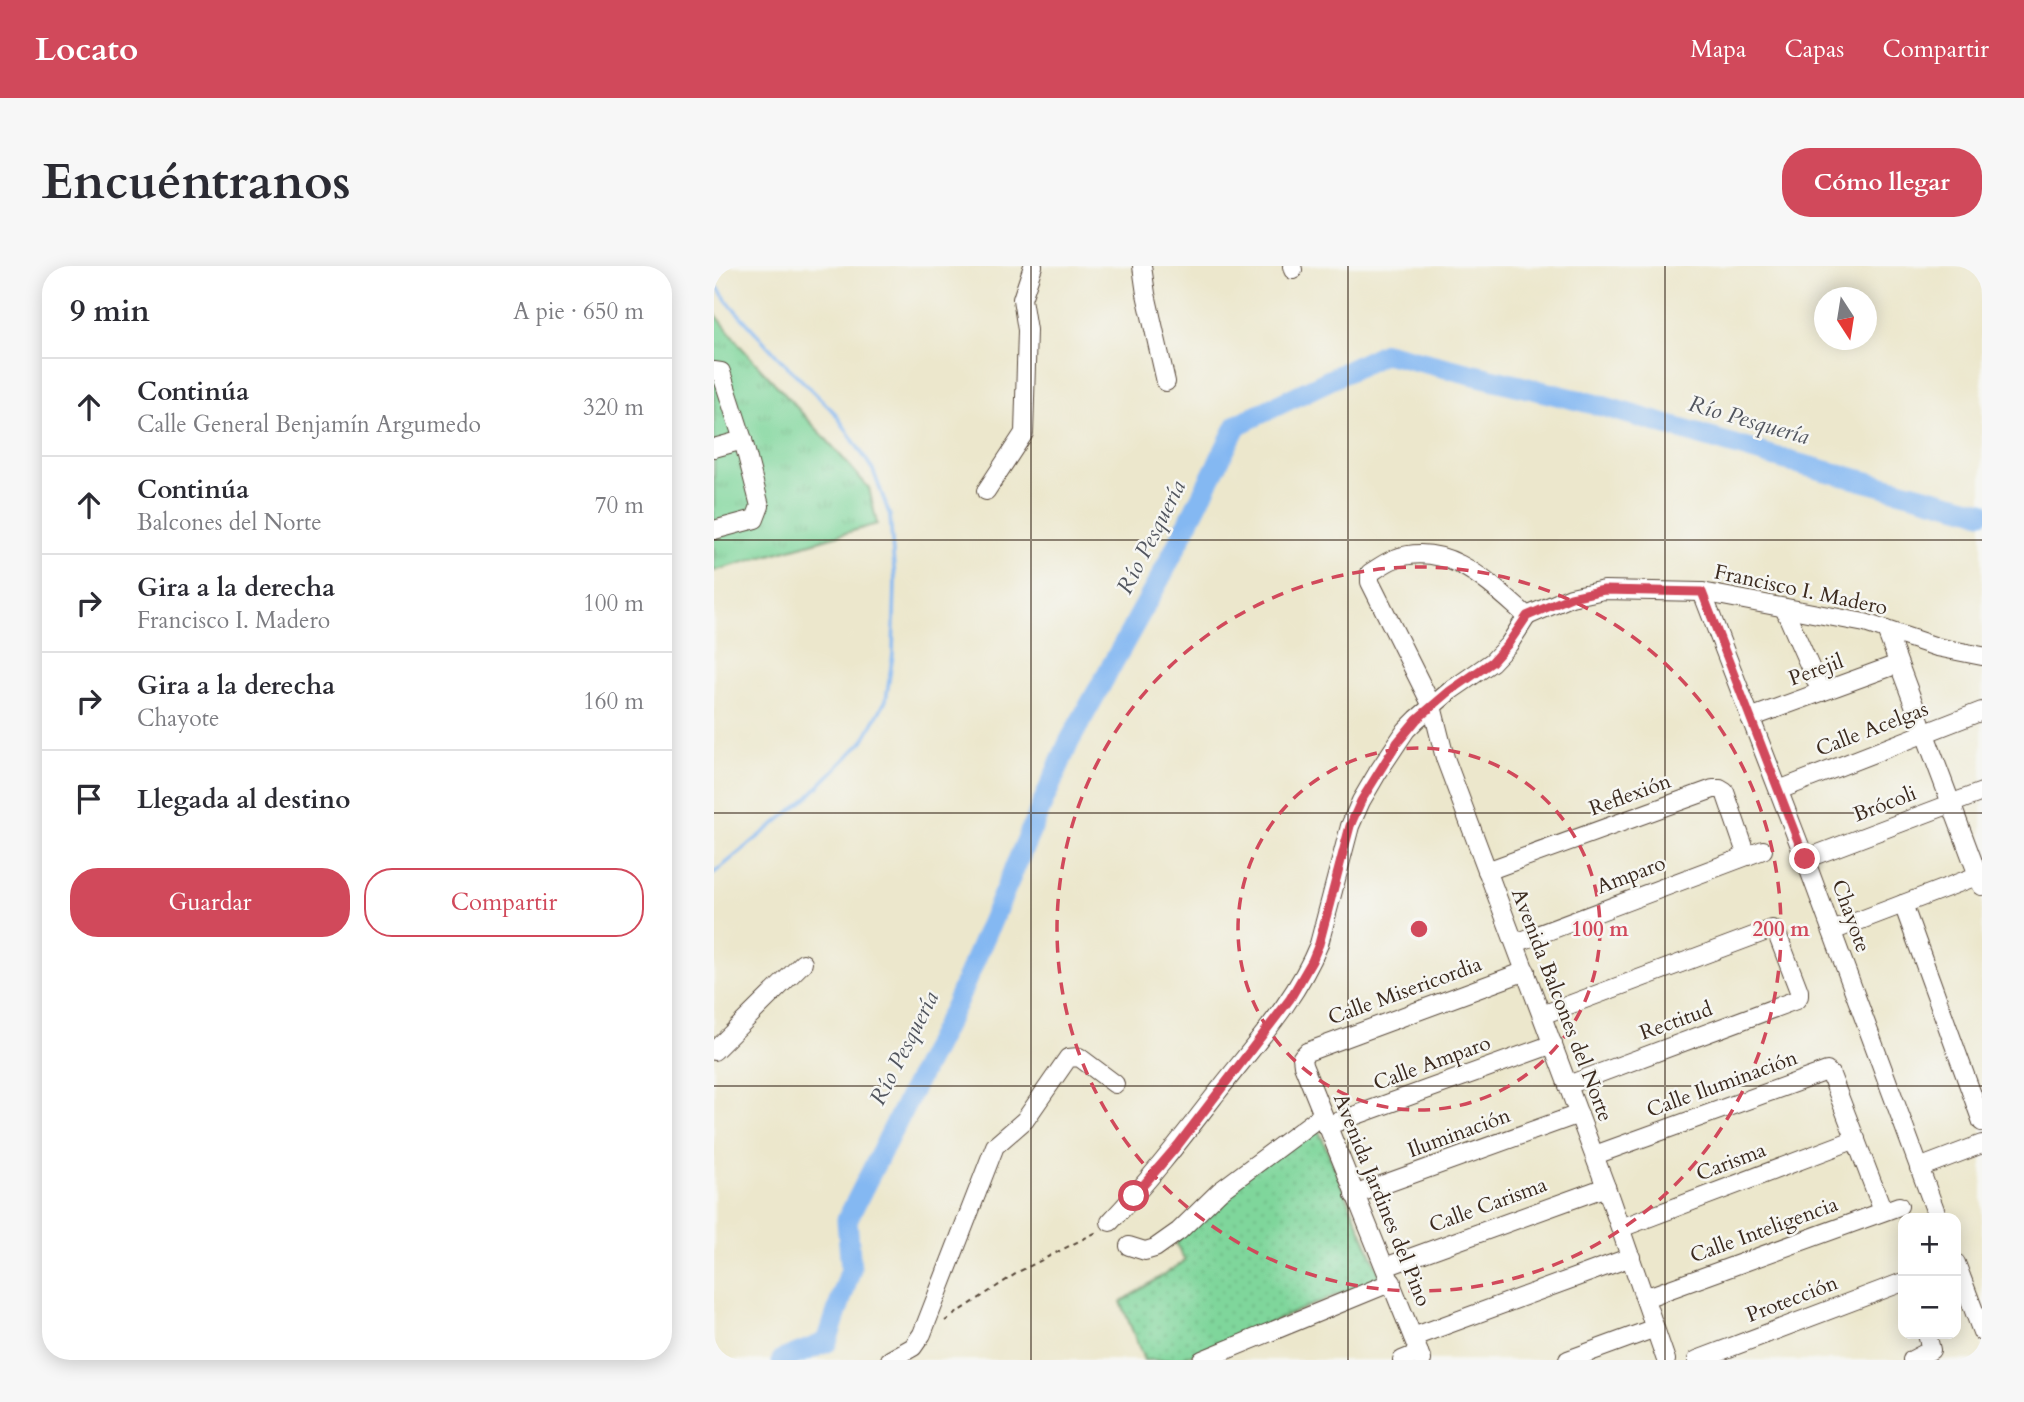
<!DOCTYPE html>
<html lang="es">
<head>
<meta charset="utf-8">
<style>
	body { margin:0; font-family:Cardo,serif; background:#f7f7f7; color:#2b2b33 }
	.controls { position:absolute; right:21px; bottom:21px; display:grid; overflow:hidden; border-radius:14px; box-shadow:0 4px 18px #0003 }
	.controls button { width:63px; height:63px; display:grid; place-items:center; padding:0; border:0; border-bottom:2px solid #e1e1e2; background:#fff; color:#2b2b33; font:35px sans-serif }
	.compass { position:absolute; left:1100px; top:21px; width:63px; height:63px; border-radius:50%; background:#fff; box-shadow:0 4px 18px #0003; rotate:168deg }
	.stop { position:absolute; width:21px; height:21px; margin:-16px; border:5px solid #d1495b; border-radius:50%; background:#fff }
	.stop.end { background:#d1495b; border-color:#fff; box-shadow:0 2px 7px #0008 }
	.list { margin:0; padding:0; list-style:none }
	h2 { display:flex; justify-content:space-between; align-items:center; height:91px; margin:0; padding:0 28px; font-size:30px }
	h2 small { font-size:23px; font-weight:400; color:#7c7c81 }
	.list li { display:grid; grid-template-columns:46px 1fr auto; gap:21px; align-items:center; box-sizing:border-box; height:98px; padding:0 28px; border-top:2px solid #e1e1e2 }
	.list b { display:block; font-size:26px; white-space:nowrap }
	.list p { margin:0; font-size:23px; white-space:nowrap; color:#7c7c81 }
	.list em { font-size:23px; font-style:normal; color:#7c7c81 }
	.actions { display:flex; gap:14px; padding:21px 28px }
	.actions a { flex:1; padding:16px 0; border:2px solid #d1495b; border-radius:28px; text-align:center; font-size:24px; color:#d1495b }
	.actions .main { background:#d1495b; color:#fff }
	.icon { flex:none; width:38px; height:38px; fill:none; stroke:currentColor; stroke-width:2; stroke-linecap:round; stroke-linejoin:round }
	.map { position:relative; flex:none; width:1268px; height:1094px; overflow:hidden; border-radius:28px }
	header { display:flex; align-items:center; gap:42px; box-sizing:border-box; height:98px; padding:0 35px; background:#d1495b; color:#fff }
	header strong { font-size:33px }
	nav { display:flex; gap:38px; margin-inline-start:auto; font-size:24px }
	.intro { display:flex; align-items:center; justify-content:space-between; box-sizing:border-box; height:168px; padding:0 42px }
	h1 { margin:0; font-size:49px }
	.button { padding:18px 32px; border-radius:28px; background:#d1495b; color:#fff; font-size:24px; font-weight:700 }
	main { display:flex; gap:42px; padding:0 42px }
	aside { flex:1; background:#fff; border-radius:28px; box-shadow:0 4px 18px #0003 }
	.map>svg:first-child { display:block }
</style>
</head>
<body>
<header>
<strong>Locato</strong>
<nav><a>Mapa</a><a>Capas</a><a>Compartir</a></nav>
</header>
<div class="intro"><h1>Encuéntranos</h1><a class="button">Cómo llegar</a></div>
<main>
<aside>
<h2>9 min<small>A pie · 650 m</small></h2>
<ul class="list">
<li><svg class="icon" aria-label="ahead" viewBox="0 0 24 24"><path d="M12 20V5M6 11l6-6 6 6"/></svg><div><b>Continúa</b><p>Calle General Benjamín Argumedo</p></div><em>320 m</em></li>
<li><svg class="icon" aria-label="ahead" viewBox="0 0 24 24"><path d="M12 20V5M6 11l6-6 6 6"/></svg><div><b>Continúa</b><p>Balcones del Norte</p></div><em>70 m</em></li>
<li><svg class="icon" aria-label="right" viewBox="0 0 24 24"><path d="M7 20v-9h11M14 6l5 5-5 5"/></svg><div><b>Gira a la derecha</b><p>Francisco I. Madero</p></div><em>100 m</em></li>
<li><svg class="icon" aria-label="right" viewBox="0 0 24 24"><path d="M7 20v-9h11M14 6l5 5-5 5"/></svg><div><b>Gira a la derecha</b><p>Chayote</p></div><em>160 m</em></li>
<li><svg class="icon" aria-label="arrive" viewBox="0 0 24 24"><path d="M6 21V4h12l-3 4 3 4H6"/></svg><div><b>Llegada al destino</b></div></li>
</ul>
<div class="actions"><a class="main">Guardar</a><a>Compartir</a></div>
</aside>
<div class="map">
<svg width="1268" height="1094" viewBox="0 0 1268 1094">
	<defs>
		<pattern id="grass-tufts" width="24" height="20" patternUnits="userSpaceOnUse" patternTransform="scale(1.75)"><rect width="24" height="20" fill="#7fd69b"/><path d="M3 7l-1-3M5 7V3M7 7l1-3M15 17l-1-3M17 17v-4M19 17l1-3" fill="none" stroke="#6fb885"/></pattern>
		<pattern id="park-dots" width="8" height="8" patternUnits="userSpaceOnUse" patternTransform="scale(1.75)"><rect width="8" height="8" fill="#7fd69b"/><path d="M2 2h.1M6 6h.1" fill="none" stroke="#6fb885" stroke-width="1.8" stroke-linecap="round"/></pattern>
	</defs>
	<rect width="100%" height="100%" fill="#f6f6f2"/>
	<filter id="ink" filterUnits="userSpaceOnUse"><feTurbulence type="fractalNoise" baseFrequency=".0143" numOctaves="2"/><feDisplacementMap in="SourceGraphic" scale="14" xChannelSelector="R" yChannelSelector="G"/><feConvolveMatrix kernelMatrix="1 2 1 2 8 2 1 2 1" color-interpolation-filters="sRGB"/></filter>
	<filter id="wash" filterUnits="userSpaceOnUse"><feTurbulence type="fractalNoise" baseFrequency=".00686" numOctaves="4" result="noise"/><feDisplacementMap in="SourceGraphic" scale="28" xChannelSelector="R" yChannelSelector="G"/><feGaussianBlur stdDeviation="1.57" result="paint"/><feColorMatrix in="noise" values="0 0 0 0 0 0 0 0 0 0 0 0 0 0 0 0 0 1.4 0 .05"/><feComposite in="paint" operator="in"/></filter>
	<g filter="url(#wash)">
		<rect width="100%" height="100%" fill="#ece7cc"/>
		<!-- grass -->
		<path fill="url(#grass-tufts)" stroke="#5d805c" stroke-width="2" d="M 0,46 L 29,83 L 112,173 L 155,222 L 163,258 L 0,305 Z"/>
		<!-- park -->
		<path fill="url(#park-dots)" stroke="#5d805c" stroke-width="2" d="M 602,858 L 667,1011 L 464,1094 L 430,1094 L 407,1036 L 471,995 L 462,977 L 491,941 Z"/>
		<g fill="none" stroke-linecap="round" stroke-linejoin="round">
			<!-- stream -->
			<path stroke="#84b8f2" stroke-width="3.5" d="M 0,16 L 13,35 L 63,90 L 121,147 L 159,204 L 176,250 L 181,315 L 179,388 L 172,434 L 149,475 L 95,530 L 0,607"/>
			<!-- river -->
			<path stroke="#84b8f2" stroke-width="21" d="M 68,1094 L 113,1076 L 137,1003 L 133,954 L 241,740 L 355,476 L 449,307 L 523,159 L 671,87 L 888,140 L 1089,199 L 1268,246"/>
		</g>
	</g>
	<g filter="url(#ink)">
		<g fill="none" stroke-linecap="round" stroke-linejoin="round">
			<!-- minor casing -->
			<g stroke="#564638" stroke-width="20">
				<g id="minor">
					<path d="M 428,0 L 432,28 L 452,116"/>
					<path d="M 578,0 L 579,4"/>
					<path d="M 0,105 L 7,106 L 29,174 L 46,240 L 41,253 L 0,264"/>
					<path d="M 0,182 L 29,174"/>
					<path d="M 272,225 L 310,167 L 313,64 L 308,33 L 319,0"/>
					<path d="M 988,326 L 1091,593 L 1224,952"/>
					<path d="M 1070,342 L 1107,426"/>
					<path d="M 813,350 C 776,318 733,273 680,293 C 672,296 664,302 656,307 L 656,316 L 718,440 L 731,492 L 892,921 L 952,1094"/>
					<path d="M 813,350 L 857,331 L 890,324 L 988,326 L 1151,357 L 1223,381 L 1268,390"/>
					<path d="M 1172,364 L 1268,620"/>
					<path d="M 1036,452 L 1184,398"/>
					<path d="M 1065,524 L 1268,445"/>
					<path d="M 1091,593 L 1268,526"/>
					<path d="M 773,605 L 999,523 L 1006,523 L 1011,526 L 1033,590"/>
					<path d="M 1189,638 L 1268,856"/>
					<path d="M 1118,665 L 1268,608"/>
					<path d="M 802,677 L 1049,584"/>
					<path d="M 828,749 L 1058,663 L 1062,665 L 1085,725 L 1085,730 L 1082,734 L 854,819"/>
					<path d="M 0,785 L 89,697"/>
					<path d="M 612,860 L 839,778"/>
					<path d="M 881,889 L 1113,805 L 1117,809 L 1169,945"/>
					<path d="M 1205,902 L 1268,878"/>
					<path d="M 640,929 L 865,848"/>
					<path d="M 396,956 C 435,915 468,872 502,828 C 539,780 582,735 605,678 L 636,560 L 647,535 L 664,506 L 692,464 L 703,453 L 736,425 L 778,396 L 795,378 L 813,350"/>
					<path d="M 907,962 L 1142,873"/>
					<path d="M 415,980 L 431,985 L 441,982 L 465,965 L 506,925 L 608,849"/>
					<path d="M 1242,997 L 1268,1066"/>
					<path d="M 671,1001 L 892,921"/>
					<path d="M 931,1032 L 1185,940"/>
					<path d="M 699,1071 L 917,991"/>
					<path d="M 176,1094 L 199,1081 L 208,1068 L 281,880 L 311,854 L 354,792 L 365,791 L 401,818"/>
					<path d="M 488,1094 L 678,1016"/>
					<path d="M 688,1094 L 705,1087"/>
					<path d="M 708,1094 L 589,799 L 588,791 L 593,786 L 812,705"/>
					<path d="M 854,1094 L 941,1062"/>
					<path d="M 983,1094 L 1189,1016"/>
					<path d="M 1198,1094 L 1217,1084 L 1213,1068"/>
				</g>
			</g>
			<!-- path -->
			<path stroke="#564638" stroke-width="2" stroke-dasharray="5 5" stroke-linecap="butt" d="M 231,1055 L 306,1005 L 385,965"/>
			<!-- minor -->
			<use href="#minor" stroke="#fff" stroke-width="18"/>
		</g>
	</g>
	<g fill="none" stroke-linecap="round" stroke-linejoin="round" filter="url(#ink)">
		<!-- route -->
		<path stroke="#d1495b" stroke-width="9" d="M 420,930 L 464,879 L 576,733 L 598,695 L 605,678 L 636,560 L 647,535 L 683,477 L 703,453 L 736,425 L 778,396 L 794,378 L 813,350 L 857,331 L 890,324 L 988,326 L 1091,593"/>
	</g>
	<!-- grid -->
	<path fill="none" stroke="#3b2a1e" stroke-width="2" stroke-opacity="0.55" d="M 317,0 L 317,1094M 634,0 L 634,1094M 951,0 L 951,1094M 0,274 L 1268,274M 0,547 L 1268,547M 0,820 L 1268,820"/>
	<!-- distance rings -->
	<g fill="none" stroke="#d1495b" stroke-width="3.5" stroke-dasharray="12 9">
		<circle cx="705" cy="663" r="181"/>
		<circle cx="705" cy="663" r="362"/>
	</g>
	<g text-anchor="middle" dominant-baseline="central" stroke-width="5" stroke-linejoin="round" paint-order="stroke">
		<!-- street labels -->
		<g font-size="21" fill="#3b2a1e" stroke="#f6f6f2">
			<text transform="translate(1087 324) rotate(12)">Francisco I. Madero</text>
			<text transform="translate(1102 404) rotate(-20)">Perejil</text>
			<text transform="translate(1158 463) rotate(-21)">Calle Acelgas</text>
			<text transform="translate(916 529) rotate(-20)">Reflexión</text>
			<text transform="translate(1171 538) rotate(-21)">Brócoli</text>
			<text transform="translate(917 609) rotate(-21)">Amparo</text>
			<text transform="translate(1137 650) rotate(70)">Chayote</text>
			<text transform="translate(691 725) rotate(-20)">Calle Misericordia</text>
			<text transform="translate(848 739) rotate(69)">Avenida Balcones del Norte</text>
			<text transform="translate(962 755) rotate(-20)">Rectitud</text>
			<text transform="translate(718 797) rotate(-20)">Calle Amparo</text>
			<text transform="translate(1008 818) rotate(-20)">Calle Iluminación</text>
			<text transform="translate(745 867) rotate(-20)">Iluminación</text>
			<text transform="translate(1017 896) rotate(-21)">Carisma</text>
			<text transform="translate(668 934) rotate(68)">Avenida Jardines del Pino</text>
			<text transform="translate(774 939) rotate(-20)">Calle Carisma</text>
			<text transform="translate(1050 964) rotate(-20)">Calle Inteligencia</text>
			<text transform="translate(1078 1033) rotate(-21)">Protección</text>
		</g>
		<!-- water labels -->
		<g font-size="23" font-style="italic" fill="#51555e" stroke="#f6f6f2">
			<text transform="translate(1035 154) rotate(16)">Río Pesquería</text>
			<text transform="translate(437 271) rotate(-63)">Río Pesquería</text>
			<text transform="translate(190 782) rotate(-63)">Río Pesquería</text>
		</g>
	</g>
	<circle cx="705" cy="663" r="10" fill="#d1495b" stroke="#f6f6f2" stroke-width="3.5"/>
	<g font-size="21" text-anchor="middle" font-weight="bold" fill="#d1495b" stroke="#f6f6f2" stroke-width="5" stroke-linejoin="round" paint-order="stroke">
		<text x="886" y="670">100 m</text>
		<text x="1067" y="670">200 m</text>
	</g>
</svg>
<div class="controls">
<button>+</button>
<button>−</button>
</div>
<svg class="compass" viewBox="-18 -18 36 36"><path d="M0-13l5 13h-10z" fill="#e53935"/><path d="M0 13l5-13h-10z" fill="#7c7c81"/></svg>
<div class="stop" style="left:420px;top:930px"></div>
<div class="stop end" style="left:1091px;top:593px"></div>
</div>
</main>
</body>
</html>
